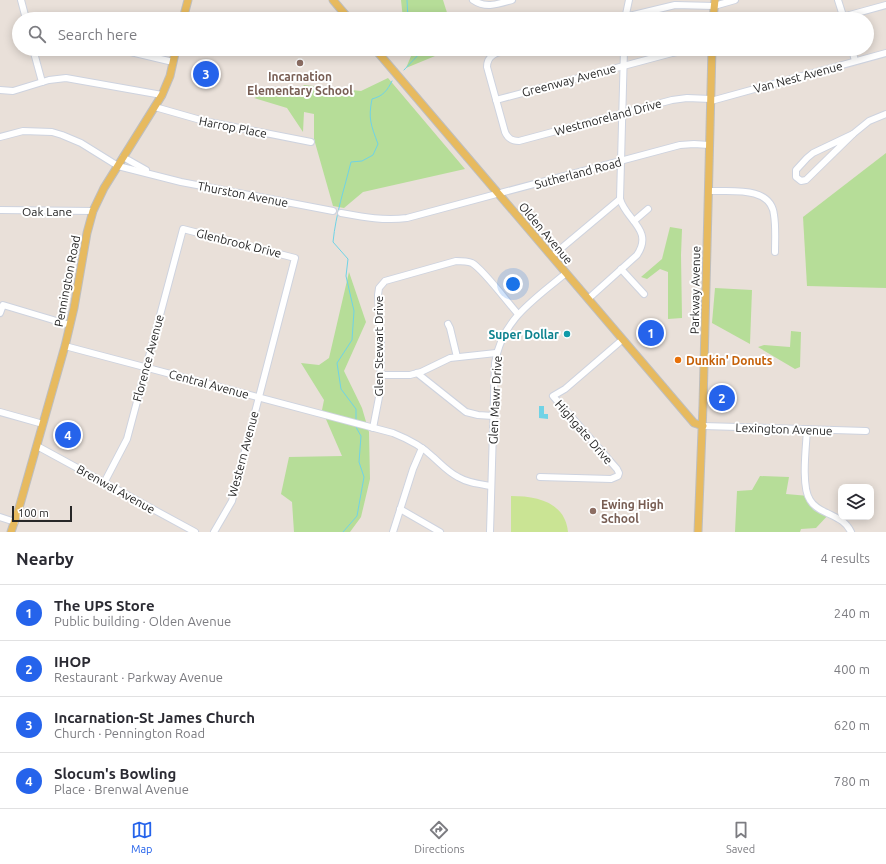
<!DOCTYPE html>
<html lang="en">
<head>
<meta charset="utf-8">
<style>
	body { margin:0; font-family:Ubuntu,sans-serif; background:#f7f7f7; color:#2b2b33 }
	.controls { position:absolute; right:12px; bottom:12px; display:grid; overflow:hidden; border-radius:8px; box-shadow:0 2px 10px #0003 }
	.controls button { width:36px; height:36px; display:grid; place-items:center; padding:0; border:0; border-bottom:1px solid #e1e1e2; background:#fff; color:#2b2b33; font:20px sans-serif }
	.scale { position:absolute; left:12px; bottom:10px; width:60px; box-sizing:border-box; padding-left:4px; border:2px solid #272727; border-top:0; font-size:11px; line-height:14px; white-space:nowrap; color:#272727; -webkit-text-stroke:3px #fff; paint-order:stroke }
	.you { position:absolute; left:513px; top:284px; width:14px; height:14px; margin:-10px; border:3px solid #fff; border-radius:50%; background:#1a73e8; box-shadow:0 0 0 6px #1a73e833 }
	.badge { display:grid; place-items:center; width:26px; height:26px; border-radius:50%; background:#2563eb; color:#fff; font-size:13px; font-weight:700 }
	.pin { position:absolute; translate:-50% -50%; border:2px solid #fff; box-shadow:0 1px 4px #0006 }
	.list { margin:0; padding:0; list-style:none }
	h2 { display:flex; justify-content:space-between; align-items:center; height:52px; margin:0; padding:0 16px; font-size:17px }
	h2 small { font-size:13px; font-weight:400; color:#7c7c81 }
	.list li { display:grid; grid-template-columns:26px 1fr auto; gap:12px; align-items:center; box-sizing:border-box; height:56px; padding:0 16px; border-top:1px solid #e1e1e2 }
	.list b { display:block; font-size:15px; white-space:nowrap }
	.list p { margin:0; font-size:13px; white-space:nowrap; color:#7c7c81 }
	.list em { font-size:13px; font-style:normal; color:#7c7c81 }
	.icon { flex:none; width:22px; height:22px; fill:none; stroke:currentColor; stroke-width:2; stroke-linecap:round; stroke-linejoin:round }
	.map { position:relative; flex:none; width:886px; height:532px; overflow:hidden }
	.search { position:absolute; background:#fff; box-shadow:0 2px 10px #0003; left:12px; right:12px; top:12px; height:44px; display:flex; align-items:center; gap:10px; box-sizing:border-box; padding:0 14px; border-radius:22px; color:#7c7c81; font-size:15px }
	.sheet { height:276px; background:#fff }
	nav { display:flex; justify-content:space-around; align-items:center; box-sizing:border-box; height:56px; border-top:1px solid #e1e1e2; background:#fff; font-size:11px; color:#7c7c81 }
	nav a { display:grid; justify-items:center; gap:2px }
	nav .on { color:#2563eb }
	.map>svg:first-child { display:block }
</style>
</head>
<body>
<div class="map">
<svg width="886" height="532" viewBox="0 0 886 532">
	<rect width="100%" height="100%" fill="#e9e0d9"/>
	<!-- green -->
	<g fill="#b6dd98">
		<path d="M 401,0 L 443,0 L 449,19 L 403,19 Z"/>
		<path d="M 414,49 L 452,49 L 406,68 Z"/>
		<path d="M 388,78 L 465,169 L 363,192 L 344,208 L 333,206 L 314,139 L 314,114 L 304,112 L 303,132 L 287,108 L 254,98 L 273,91 L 296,95 L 304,85 L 361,91 Z"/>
		<path d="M 886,153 L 886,288 L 807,286 L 803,217 Z"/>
		<path d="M 670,227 L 682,229 L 681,255 L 682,318 L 668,319 L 668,272 L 660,269 L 647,279 L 641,277 L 662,259 Z"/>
		<path d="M 349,272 L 366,322 L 344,371 L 362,408 L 369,432 L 370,479 L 361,517 L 350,532 L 294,532 L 292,502 L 281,494 L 289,457 L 342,456 L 322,410 L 324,400 L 301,363 L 319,365 L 329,358 Z"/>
		<path d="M 715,288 L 752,290 L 750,344 L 712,323 Z"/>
		<path d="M 791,331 L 801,332 L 800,367 L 795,369 L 758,347 L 764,345 L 790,347 Z"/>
		<path d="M 760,476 L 789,477 L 786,494 L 809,496 L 830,513 L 816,528 L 801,529 L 800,532 L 735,532 L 737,491 L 752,490 Z"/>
	</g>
	<!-- pitch -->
	<path fill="#cae494" d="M 511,496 C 537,496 565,502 568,532 L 511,532 Z"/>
	<!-- water -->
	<path fill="#70d3e6" d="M 539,406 L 544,406 L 544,414 L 548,414 L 548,419 L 539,418 Z"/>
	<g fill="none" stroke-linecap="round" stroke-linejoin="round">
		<!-- stream -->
		<g stroke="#70d3e6" stroke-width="1">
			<path d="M 407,0 L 408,19"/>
			<path d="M 404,70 L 421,52 L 420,49"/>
			<path d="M 356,421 L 356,409 L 341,389 L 337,363 L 352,340 L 354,311 L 346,276 L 348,259 L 333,242 C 336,213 344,190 351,162 L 362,161 L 373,155 L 378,144 C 371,125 368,119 372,99 C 383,96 387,91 392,81"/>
			<path d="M 343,532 L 357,516 L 364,477 L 359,462 L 361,436 L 357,429 L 356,426"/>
		</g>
		<!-- minor casing -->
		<g stroke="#ced3df" stroke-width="8">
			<g id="minor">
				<path d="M 21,0 L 26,19"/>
				<path d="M 473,0 C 486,9 498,4 512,0"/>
				<path d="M 838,0 L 844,19"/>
				<path d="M 625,17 L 675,5 L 714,6 L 735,0"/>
				<path d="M 625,19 L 629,0"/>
				<path d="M 835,19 L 886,5"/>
				<path d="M 33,49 L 42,82"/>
				<path d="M 118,49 L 173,62"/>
				<path d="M 511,49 C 500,52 487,53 487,67 L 505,132 C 508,139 512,141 519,141 L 672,100 L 687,98 L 711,99"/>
				<path d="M 852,49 L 855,61"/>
				<path d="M 712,53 L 726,49"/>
				<path d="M 0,90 L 13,91 L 49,80 L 66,78 L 162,95"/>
				<path d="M 496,100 L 672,53 L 686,50 L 712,51"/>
				<path d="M 711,101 L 886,53"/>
				<path d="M 155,107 L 204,121 L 311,142"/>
				<path d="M 853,134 L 806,180 L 801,181 L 796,177 L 796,170 L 807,158 L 813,153 Z"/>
				<path d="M 853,134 L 869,121 L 886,114"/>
				<path d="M 0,137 L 23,131 L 52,132 L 62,135 L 81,143 L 118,166 L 181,182 L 333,211"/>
				<path d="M 123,157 L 146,170"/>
				<path d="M 708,191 C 729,192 771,185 774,215 C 776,227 775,240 775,252"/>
				<path d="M 0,210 L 93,211"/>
				<path d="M 341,213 C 363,217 384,221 407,218 L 680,145 L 694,144 L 709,145"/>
				<path d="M 634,221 L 648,209"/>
				<path d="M 552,256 L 620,199"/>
				<path d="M 621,269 L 644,294"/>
				<path d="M 588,299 L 637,255 C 654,230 626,220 620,199 L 624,49"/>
				<path d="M 0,313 L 3,305 L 70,325"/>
				<path d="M 448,324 L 450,328 L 457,357"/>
				<path d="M 65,346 L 393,433 C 408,439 422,446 433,457 C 441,464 448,472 458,477 C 468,483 479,484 491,486"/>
				<path d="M 417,373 L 466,412 L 478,415 L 493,416"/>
				<path d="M 380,375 L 410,375 L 421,372 L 450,358 L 496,353"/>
				<path d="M 0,412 L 43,424"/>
				<path d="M 703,426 L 866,431"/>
				<path d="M 373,428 L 380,392 L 381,342 L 378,295 L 379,288 L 385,281 L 456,261 C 462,261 467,261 472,263 C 483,269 508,303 518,314"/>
				<path d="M 807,430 C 806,447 801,487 810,500 C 814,507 820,510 827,513 C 837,518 846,521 851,532"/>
				<path d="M 37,446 L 195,532"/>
				<path d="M 540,477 L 611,479 L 618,476 L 619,473 L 617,469 L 553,396 L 565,389 L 622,340"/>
				<path d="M 104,483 L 127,439 L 183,229 L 295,258 L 232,501 L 214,532"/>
				<path d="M 400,509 L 440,532"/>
				<path d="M 0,517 L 15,522"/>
				<path d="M 393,532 L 413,469 L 422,448"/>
				<path d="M 490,532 L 495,363 C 502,319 534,300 566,273"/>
			</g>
		</g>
		<!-- major casing -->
		<g stroke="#bebebe" stroke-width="9">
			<g id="major">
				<path d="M 333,0 L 349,19"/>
				<path d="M 183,19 L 188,0"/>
				<path d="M 713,19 L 715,0"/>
				<path d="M 375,49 L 694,423 L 703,426"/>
				<path d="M 11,532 L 19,508 L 65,346 L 74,308 L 87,233 L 93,211 L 104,188 L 162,95 L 170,76 L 176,49"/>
				<path d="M 698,532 L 703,405 L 712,49"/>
			</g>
		</g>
		<!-- minor -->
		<use href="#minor" stroke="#fff" stroke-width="6"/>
		<!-- major -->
		<use href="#major" stroke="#e7ba5f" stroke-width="7"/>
	</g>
	<!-- markers -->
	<g fill="#8d6e63" stroke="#fff" stroke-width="1.5">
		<circle cx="300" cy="63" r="4"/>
		<circle cx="593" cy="511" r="4"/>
	</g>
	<circle fill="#0f9aa8" stroke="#fff" stroke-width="1.5" cx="567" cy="334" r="4"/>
	<circle fill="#e8710a" stroke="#fff" stroke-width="1.5" cx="678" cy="360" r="4"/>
	<g text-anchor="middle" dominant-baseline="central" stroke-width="4" stroke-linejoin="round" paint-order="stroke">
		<!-- education labels -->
		<g font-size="12" font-weight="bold" fill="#785e54" stroke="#fff">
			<text x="300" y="76">Incarnation<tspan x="300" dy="14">Elementary School</tspan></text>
			<text x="601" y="504" text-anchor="start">Ewing High<tspan x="601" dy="14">School</tspan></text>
		</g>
		<!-- street labels -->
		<g font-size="12" fill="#272727" stroke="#fff">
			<text transform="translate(798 77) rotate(-15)">Van Nest Avenue</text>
			<text transform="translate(569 80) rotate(-15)">Greenway Avenue</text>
			<text transform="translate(608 117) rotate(-15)">Westmoreland Drive</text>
			<text transform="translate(233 127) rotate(11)">Harrop Place</text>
			<text transform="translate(578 173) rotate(-15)">Sutherland Road</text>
			<text transform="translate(243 194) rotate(11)">Thurston Avenue</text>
			<text x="47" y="211">Oak Lane</text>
			<text transform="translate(546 233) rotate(50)">Olden Avenue</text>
			<text transform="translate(239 243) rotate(14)">Glenbrook Drive</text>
			<text transform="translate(67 281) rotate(-79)">Pennington Road</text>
			<text transform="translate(695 290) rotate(-89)">Parkway Avenue</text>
			<text transform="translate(378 346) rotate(-90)">Glen Stewart Drive</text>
			<text transform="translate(148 358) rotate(-75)">Florence Avenue</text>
			<text transform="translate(209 384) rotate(15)">Central Avenue</text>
			<text transform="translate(495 400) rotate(-87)">Glen Mawr Drive</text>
			<text transform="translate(784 429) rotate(2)">Lexington Avenue</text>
			<text transform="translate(584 432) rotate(49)">Highgate Drive</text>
			<text transform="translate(243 454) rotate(-75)">Western Avenue</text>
			<text transform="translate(116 489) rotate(29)">Brenwal Avenue</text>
		</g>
		<!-- culture labels -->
		<g font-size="12" font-weight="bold" fill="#0d838f" stroke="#fff" text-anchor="end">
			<text x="559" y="334">Super Dollar</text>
		</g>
		<!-- food labels -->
		<g font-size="12" font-weight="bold" fill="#c56008" stroke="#fff" text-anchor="start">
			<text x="686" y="360">Dunkin' Donuts</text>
		</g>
	</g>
</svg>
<div class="controls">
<button><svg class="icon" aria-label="layers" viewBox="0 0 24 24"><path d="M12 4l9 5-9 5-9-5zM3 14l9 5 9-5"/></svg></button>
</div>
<div class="scale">100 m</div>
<div class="you"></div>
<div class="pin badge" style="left:651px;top:333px">1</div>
<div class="pin badge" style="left:722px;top:398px">2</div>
<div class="pin badge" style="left:206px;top:74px">3</div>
<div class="pin badge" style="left:68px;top:435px">4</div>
<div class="search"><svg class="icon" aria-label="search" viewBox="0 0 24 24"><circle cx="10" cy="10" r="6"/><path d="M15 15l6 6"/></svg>Search here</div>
</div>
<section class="sheet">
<h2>Nearby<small>4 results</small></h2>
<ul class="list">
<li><span class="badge">1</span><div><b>The UPS Store</b><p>Public building · Olden Avenue</p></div><em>240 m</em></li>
<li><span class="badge">2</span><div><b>IHOP</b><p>Restaurant · Parkway Avenue</p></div><em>400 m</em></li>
<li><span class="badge">3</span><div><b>Incarnation-St James Church</b><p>Church · Pennington Road</p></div><em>620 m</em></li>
<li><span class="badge">4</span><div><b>Slocum's Bowling</b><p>Place · Brenwal Avenue</p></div><em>780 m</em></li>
</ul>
</section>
<nav>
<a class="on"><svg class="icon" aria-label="map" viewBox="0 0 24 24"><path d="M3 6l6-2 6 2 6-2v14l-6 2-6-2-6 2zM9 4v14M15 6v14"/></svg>Map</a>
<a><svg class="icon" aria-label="directions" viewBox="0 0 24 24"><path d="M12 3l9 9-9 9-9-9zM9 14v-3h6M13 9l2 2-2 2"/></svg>Directions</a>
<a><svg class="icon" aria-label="saved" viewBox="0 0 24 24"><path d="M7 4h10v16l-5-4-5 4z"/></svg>Saved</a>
</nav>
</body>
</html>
